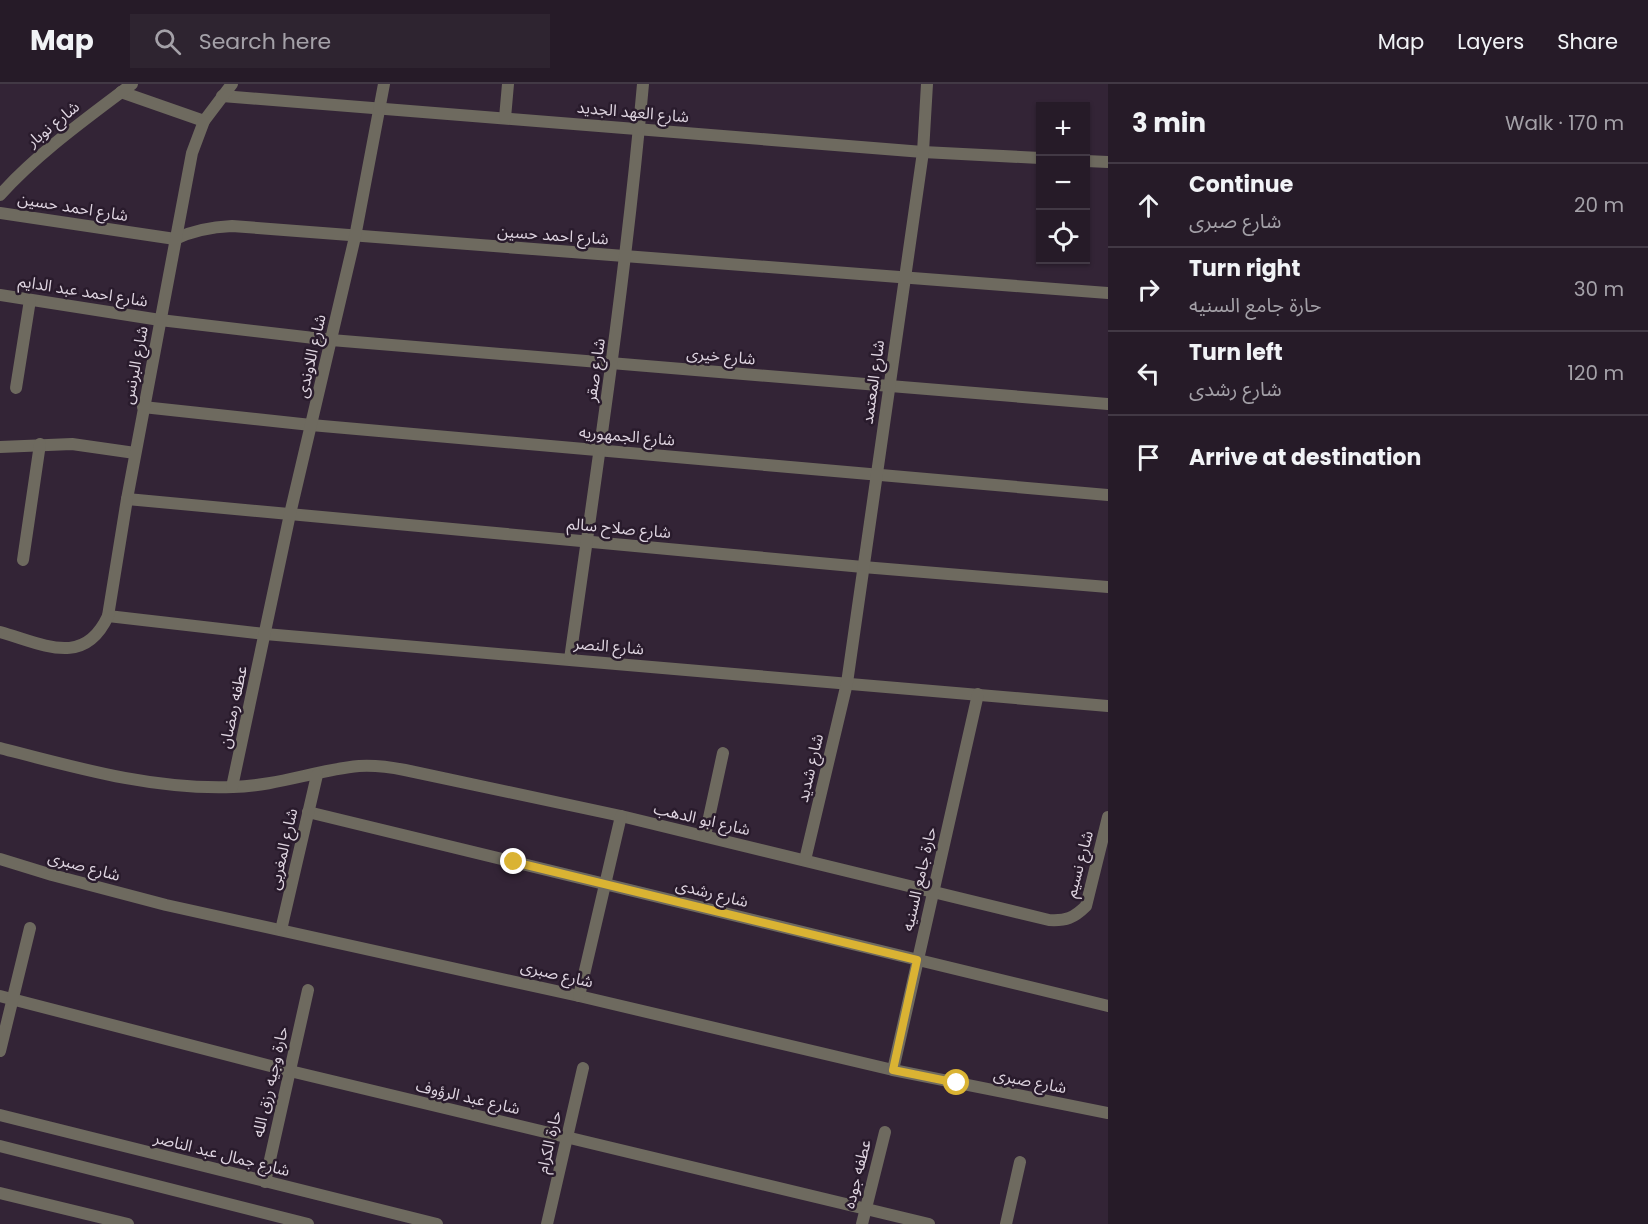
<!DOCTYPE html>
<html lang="en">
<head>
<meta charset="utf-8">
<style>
	body { margin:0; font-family:Poppins,"Noto Sans Arabic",sans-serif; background:#2e2430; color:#f1f3f6 }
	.controls { position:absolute; right:18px; top:18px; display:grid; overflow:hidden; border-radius:0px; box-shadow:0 2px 4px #0004 }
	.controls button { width:54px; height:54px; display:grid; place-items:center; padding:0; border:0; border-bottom:2px solid #423945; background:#261b28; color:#f1f3f6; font:30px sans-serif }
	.stop { position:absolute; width:18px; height:18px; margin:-14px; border:4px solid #dab333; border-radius:50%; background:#fff }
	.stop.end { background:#dab333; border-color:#fff; box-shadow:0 2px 6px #0008 }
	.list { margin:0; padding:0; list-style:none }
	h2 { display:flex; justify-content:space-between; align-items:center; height:78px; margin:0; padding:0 24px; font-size:26px }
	h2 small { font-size:20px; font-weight:400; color:#a4a1a8 }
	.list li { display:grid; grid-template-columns:39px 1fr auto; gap:18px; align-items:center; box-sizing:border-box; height:84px; padding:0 24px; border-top:2px solid #423945 }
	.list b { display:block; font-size:22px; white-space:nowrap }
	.list p { margin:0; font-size:20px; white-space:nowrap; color:#a4a1a8 }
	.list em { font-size:20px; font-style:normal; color:#a4a1a8 }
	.icon { flex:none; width:33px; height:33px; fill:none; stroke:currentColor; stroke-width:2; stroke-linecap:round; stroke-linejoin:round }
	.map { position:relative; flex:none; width:1108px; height:1140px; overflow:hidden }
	header { display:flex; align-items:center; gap:36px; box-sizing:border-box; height:84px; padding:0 30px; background:#261b28; border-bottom:2px solid #423945 }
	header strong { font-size:28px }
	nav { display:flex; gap:33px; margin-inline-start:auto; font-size:21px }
	.search { width:420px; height:54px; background:#2e2430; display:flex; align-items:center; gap:15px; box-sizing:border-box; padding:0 21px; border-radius:0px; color:#a4a1a8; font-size:22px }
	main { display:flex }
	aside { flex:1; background:#261b28 }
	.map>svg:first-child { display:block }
</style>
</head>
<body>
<header>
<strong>Map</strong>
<div class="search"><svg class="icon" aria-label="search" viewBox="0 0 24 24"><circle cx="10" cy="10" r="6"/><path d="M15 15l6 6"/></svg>Search here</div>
<nav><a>Map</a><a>Layers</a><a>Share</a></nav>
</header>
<main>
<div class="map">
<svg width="1108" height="1140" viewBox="0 0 1108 1140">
	<rect width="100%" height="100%" fill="#332436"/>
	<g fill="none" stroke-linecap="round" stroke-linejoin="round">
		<!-- service -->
		<path stroke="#6e6a5f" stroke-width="12" d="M 0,1109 L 128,1140"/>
		<!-- minor -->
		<g stroke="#6e6a5f" stroke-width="12">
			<path d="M 121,8 L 204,37"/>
			<path d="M 222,12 L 923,68 L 1040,74"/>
			<path d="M 505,34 L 508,0"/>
			<path d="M 1086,77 L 1108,78"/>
			<path d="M 0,111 C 39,68 86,35 132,0"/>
			<path d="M 0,129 L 175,155 C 194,146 211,143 232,142 L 1108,209"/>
			<path d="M 0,211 L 160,236 L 331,256 L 1108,320"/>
			<path d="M 16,304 L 30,216"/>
			<path d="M 143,323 L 311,341 L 1108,411"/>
			<path d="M 0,363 L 72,360 L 135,369"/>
			<path d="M 127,415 L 863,483 L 1108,503"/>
			<path d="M 23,476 L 40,360"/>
			<path d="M 108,532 L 265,550 L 1108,622"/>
			<path d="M 0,548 C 43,560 84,584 108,532 L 127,415 L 192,69 L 204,37 L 232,0"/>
			<path d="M 570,575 C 597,384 626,193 643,0"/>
			<path d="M 0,664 C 77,684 153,706 233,703 C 276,702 317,686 359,682 C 375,681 390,683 405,686 L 621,732 L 1049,836 C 1066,837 1074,834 1086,822 L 1108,733"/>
			<path d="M 232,703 L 290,430 L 355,153 L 384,0"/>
			<path d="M 308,728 L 1108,922"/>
			<path d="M 705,752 L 723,669"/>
			<path d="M 0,775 L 52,791 L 166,821 L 579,912 L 893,986 L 1108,1029"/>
			<path d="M 805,776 L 847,599 L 923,68 L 927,0"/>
			<path d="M 281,846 L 317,691"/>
			<path d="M 0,912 L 290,987 L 929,1140"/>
			<path d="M 579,912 L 621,732"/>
			<path d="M 0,967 L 30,844"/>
			<path d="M 893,986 L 978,610"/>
			<path d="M 0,1031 L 437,1140"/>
			<path d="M 0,1062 L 308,1140"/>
			<path d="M 265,1098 L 308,906"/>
			<path d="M 547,1140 L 583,984"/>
			<path d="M 862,1140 L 885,1048"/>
			<path d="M 1006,1140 L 1020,1078"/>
		</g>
	</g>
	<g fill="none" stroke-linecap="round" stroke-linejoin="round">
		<!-- route -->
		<path stroke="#dab333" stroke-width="8" d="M 514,778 L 917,876 L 893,986 L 957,999"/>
	</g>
	<g text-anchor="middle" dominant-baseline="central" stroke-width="5" stroke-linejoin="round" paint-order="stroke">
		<!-- street labels -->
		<g font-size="16" fill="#dfd5e1" stroke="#291b2c">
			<text transform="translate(633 28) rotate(5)">شارع العهد الجديد</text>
			<text transform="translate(53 40) rotate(-39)">شارع نوبار</text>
			<text transform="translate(73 123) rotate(9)">شارع احمد حسين</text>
			<text transform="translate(553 151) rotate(4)">شارع احمد حسين</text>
			<text transform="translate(83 207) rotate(9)">شارع احمد عبد الدايم</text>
			<text transform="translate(311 272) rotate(-77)">شارع اللاوندى</text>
			<text transform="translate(721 272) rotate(5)">شارع خيرى</text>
			<text transform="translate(135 281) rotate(-79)">شارع البرنس</text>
			<text transform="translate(595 286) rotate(-82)">شارع صقر</text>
			<text transform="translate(873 298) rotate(-82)">شارع المعتمد</text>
			<text transform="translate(627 352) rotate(5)">شارع الجمهوريه</text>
			<text transform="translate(619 444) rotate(5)">شارع صلاح سالم</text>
			<text transform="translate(609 562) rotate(5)">شارع النصر</text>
			<text transform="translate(233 623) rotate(-78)">عطفه رمضان</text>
			<text transform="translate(810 684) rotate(-77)">شارع شديد</text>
			<text transform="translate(702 735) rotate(13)">شارع ابو الدهب</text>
			<text transform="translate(283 765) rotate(-77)">شارع المغربى</text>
			<text transform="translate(1079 780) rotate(-75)">شارع نسيم</text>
			<text transform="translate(84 782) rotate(15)">شارع صبرى</text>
			<text transform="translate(919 795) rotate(-77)">حارة جامع السنيه</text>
			<text transform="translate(712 809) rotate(14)">شارع رشدى</text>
			<text transform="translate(557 890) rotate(13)">شارع صبرى</text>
			<text transform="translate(1030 997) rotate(11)">شارع صبرى</text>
			<text transform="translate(270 998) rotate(-77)">حارة وجيه رزق الله</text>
			<text transform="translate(468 1013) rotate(13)">شارع عبد الرؤوف</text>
			<text transform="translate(549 1058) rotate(-77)">حارة الكرام</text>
			<text transform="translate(222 1070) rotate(14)">شارع جمال عبد الناصر</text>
			<text transform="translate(857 1090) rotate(-76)">عطفه جوده</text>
		</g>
	</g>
</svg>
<div class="controls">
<button>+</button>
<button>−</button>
<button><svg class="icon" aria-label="locate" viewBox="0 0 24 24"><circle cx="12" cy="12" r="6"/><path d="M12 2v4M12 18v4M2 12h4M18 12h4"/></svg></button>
</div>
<div class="stop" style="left:957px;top:999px"></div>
<div class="stop end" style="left:514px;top:778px"></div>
</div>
<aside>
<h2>3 min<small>Walk · 170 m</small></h2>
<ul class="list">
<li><svg class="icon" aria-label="ahead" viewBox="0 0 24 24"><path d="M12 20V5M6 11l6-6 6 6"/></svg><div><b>Continue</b><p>شارع صبرى</p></div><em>20 m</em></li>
<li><svg class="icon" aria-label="right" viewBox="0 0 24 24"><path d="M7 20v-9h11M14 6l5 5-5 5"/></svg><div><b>Turn right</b><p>حارة جامع السنيه</p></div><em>30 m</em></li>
<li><svg class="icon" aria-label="left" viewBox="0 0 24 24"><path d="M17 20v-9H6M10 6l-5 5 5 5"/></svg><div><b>Turn left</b><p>شارع رشدى</p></div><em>120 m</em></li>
<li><svg class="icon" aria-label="arrive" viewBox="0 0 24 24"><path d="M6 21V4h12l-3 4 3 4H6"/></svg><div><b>Arrive at destination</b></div></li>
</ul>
</aside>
</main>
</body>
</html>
